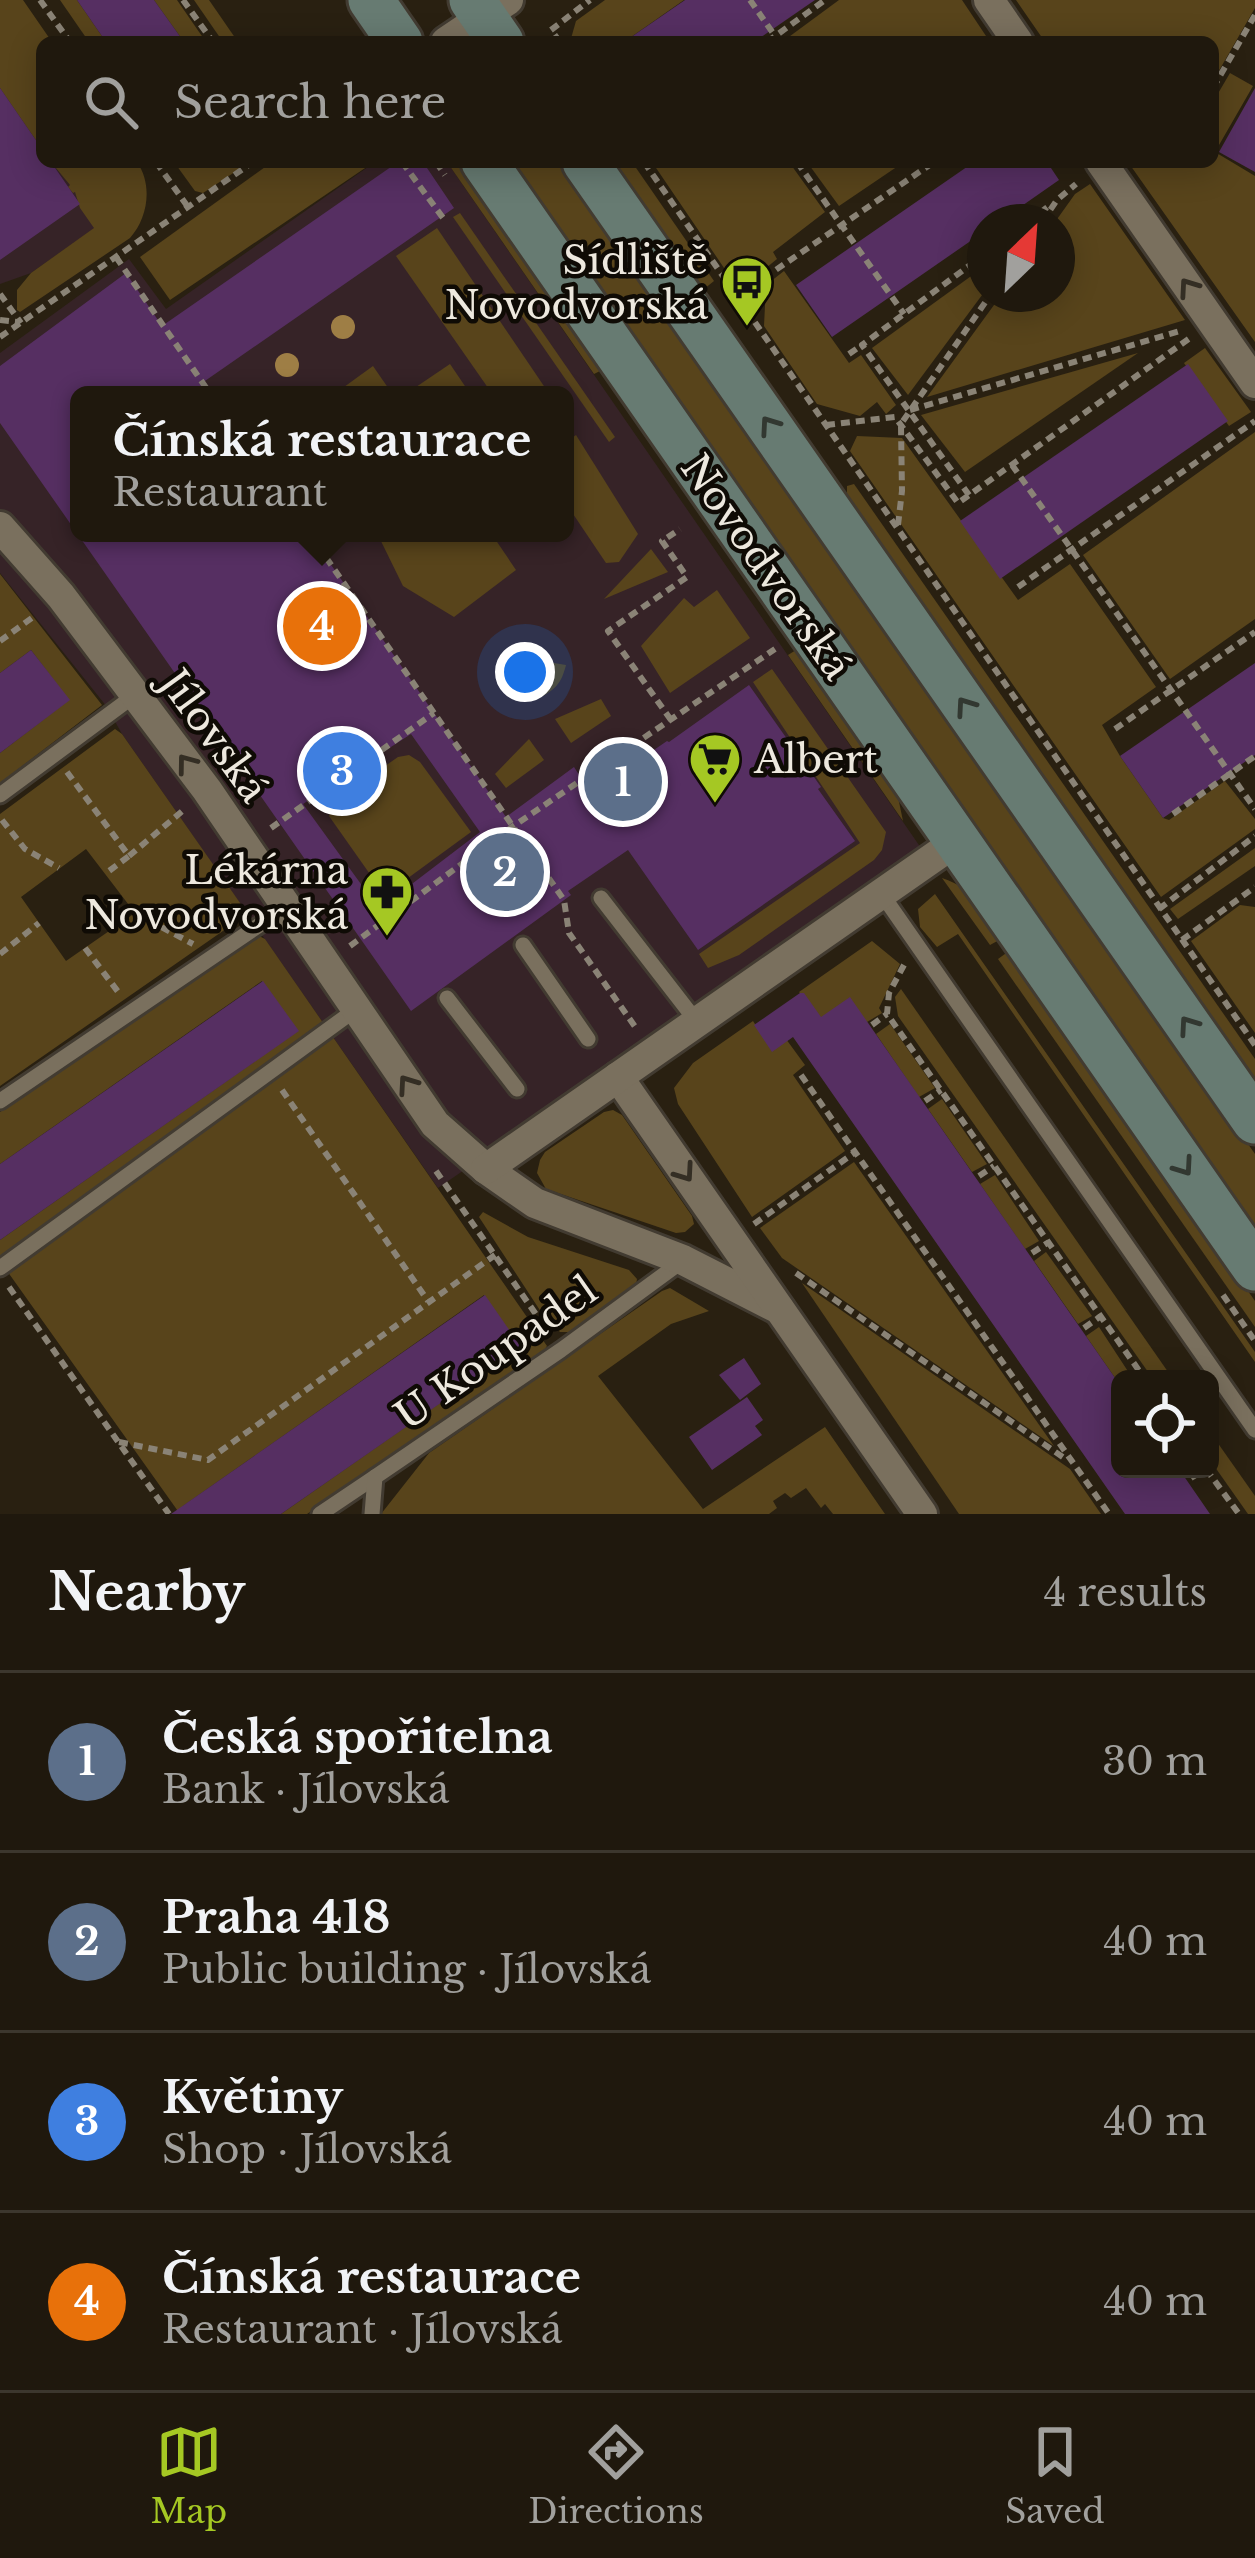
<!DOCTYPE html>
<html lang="en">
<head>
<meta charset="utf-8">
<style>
	body { margin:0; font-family:"Libre Baskerville",serif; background:#2c251b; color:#f1f3f6 }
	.controls { position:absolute; right:36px; bottom:36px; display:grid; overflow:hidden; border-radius:18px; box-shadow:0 6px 30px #0003 }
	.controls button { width:108px; height:108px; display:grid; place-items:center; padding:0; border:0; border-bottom:3px solid #3c372e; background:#1f180d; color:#f1f3f6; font:60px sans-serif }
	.compass { position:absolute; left:967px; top:204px; width:108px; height:108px; border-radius:50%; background:#1f180d; box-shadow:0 6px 30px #0003; rotate:25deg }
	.you { position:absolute; left:525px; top:672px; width:42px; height:42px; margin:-30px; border:9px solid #fff; border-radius:50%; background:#1a73e8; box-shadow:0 0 0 18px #1a73e833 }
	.badge { display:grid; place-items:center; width:78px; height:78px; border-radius:50%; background:#a5c823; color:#fff; font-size:39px; font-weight:700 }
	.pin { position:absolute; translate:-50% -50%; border:6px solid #fff; box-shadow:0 3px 12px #0006 }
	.popup { position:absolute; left:70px; top:386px; width:504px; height:156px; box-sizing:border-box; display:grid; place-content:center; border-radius:18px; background:#1f180d; filter:drop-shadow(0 3px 9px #0005); font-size:39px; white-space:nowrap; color:#a1a09d }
	.popup b { font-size:45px; color:#f1f3f6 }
	.popup::after { content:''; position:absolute; left:50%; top:100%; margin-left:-24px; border:24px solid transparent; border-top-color:#1f180d }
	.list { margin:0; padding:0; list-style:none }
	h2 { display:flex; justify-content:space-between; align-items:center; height:156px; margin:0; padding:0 48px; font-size:51px }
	h2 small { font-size:39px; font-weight:400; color:#a1a09d }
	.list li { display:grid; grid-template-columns:78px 1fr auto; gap:36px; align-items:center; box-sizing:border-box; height:180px; padding:0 48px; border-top:3px solid #3c372e }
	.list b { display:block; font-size:45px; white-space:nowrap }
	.list p { margin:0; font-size:39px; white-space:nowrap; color:#a1a09d }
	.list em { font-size:39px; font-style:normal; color:#a1a09d }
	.icon { flex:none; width:66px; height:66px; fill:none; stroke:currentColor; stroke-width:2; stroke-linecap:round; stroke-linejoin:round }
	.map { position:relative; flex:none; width:1255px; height:1514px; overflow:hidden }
	.search { position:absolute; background:#1f180d; box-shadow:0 6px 30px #0003; left:36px; right:36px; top:36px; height:132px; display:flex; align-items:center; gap:30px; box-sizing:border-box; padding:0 42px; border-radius:18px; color:#a1a09d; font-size:45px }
	.sheet { height:876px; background:#1f180d }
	nav { display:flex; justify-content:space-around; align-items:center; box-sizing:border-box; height:168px; border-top:3px solid #3c372e; background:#1f180d; font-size:33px; color:#a1a09d }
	nav a { display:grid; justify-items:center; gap:6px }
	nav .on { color:#a5c823 }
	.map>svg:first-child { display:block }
</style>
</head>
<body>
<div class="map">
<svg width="1255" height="1514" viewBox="0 0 1255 1514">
	<rect width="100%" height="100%" fill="#292011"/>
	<!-- commercial -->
	<g fill="#362327" fill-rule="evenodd">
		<path d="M 0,86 L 42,134 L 42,162 L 63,162 L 95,228 L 31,273 L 0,284 Z"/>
		<path d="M 375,162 L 447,162 L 921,848 L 676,1016 L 594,1081 L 438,1188 L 122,734 L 107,707 L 0,573 L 0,353 L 129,259 L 166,309 ZM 79,395 L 565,395 L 565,533 L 79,533 Z"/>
	</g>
	<!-- green -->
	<g fill="#58441b" fill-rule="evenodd">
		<path d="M 0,0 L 23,0 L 52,42 L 42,42 L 42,149 L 0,88 Z"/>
		<path d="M 60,0 L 77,0 L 106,42 L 89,42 Z"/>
		<path d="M 154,0 L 177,0 L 206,42 L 184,42 Z"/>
		<path d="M 194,0 L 209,0 L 238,42 L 223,42 Z"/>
		<path d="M 605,0 L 684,0 L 624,42 L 570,42 L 576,21 Z"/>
		<path d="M 839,0 L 962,0 L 990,42 L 782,42 Z"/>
		<path d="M 1016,0 L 1255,0 L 1255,8 L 1213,81 L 1213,42 L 1045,42 Z"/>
		<path d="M 1230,73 L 1253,86 L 1215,152 L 1255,176 L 1255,342 L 1128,162 L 1213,162 L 1213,102 Z"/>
		<path d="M 51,162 L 137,162 C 153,185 148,218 130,238 L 20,312 L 17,310 L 17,290 L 31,273 L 94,228 L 80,208 L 75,192 L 73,193 L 68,187 L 70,185 Z"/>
		<path d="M 174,162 L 250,162 L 203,193 L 195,191 Z"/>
		<path d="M 272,162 L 374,162 L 170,300 L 140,257 Z"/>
		<path d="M 447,162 L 461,162 L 606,368 L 594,374 Z"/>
		<path d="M 512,162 L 563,162 L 1255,1154 L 1255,1231 Z"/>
		<path d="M 614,162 L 632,162 L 714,281 L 704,289 Z"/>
		<path d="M 652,162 L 789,162 L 825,212 L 773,252 L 777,259 L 739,290 Z"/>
		<path d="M 807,162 L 904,162 L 839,206 Z"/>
		<path d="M 1090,184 L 1185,320 L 927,397 L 1002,294 L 1057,294 L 1057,222 L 1055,222 L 1075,194 Z"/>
		<path d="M 460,213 L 615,437 L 609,442 L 453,217 Z"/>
		<path d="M 437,228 L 550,395 L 493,395 L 396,256 Z"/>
		<path d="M 985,266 L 985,291 L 908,395 L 872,348 Z"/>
		<path d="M 784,271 L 849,363 L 861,355 L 896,405 L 886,414 L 877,402 L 860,416 L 817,404 L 764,326 L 766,285 Z"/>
		<path d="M 1205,348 L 1251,412 L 1229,426 L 1184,363 Z"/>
		<path d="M 1138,353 L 965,472 L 921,415 Z"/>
		<path d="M 450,364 L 471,395 L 421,395 L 416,387 Z"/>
		<path d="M 373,366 L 393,395 L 333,395 Z"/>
		<path d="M 1255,432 L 1255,619 L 1170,679 L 1083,555 Z"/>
		<path d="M 576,435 L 638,534 L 619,562 L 606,563 L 565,502 L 565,443 Z"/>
		<path d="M 857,436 L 902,438 L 1018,600 L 1070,564 L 1156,687 L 1102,725 L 1120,756 L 1163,818 L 1169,820 L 1225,781 L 1255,819 L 1255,829 L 1161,897 L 850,451 Z"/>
		<path d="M 854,484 L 1255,1059 L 1255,1084 L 847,497 L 847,486 Z"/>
		<path d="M 377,533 L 491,533 L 516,570 L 454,617 L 403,586 Z"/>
		<path d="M 651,549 L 668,572 L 604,599 Z"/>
		<path d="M 0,574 L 102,705 L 0,783 L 0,753 L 69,700 L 31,650 L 0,673 Z"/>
		<path d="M 717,590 L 750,638 L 670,693 L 641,646 L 684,598 L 694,607 Z"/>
		<path d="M 796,650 L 887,779 L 898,797 L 903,821 L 788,655 Z"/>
		<path d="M 548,662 L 566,665 C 562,681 557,688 543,696 L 521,692 L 535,668 Z"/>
		<path d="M 772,669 L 886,832 L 882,850 L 874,860 L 739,955 L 708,968 L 699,954 L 860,843 L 753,682 Z"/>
		<path d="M 601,699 L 611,716 L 571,743 L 555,719 Z"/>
		<path d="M 115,729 L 122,734 L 245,910 L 243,917 L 0,1086 L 0,814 ZM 86,849 L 135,913 L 66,961 L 21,897 Z"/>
		<path d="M 529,739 L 544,760 L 506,788 L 495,774 Z"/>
		<path d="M 409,755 L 420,762 L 471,832 L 393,889 L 379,887 L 329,816 L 333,805 L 339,798 L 398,757 Z"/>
		<path d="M 1255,848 L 1255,866 L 1178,919 L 1170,909 Z"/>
		<path d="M 942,878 C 976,889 983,911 1001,939 L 990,945 Z"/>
		<path d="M 935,894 L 1255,1352 L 1255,1362 L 958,934 L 937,947 L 920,927 L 918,909 Z"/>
		<path d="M 1240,905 L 1255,907 L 1255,1033 L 1191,941 Z"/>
		<path d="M 259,936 L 265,939 L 547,1346 L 543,1352 L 307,1514 L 281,1514 L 520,1347 L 484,1295 L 183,1506 L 180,1514 L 0,1261 L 0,1240 L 298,1031 L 262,981 L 0,1164 L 0,1112 Z"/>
		<path d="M 872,941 L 900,964 L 879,1008 L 882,1013 L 867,1022 L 819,1019 L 799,992 Z"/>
		<path d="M 1009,951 L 1255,1301 L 1255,1327 L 998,959 Z"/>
		<path d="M 901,989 L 1173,1379 L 1153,1379 L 898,1016 L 895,997 Z"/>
		<path d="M 753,1021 L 771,1049 L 786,1039 L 805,1065 L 793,1075 L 845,1151 L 752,1217 L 678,1104 L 674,1088 L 693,1063 Z"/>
		<path d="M 890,1024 L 935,1088 L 919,1097 L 876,1034 Z"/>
		<path d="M 942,1099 L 987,1164 L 972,1172 L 928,1109 Z"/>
		<path d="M 613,1110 L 622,1115 L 692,1216 L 694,1224 L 685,1232 L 676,1233 L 546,1189 L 537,1173 L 540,1160 L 545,1152 L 604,1112 Z"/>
		<path d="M 854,1162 L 1054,1446 L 782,1258 L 760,1228 Z"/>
		<path d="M 995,1175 L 1039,1241 L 1025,1249 L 980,1184 Z"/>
		<path d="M 483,1212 L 528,1237 L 629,1270 L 637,1279 L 636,1285 L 569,1332 L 560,1332 L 543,1315 L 479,1217 Z"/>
		<path d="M 1046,1252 L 1092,1316 L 1078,1324 L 1034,1261 Z"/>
		<path d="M 802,1283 L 1070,1469 L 1101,1514 L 959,1514 Z"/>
		<path d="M 670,1288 L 709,1311 L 671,1324 L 598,1376 L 703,1509 L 825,1427 L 885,1514 L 833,1514 L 825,1504 L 821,1508 L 806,1488 L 791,1498 L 785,1493 L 773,1501 L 777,1508 L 769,1514 L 381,1514 L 429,1453 L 662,1291 Z"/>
		<path d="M 1099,1327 L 1133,1379 L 1120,1379 L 1120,1385 L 1086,1336 Z"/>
		<path d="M 1210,1432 L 1255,1496 L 1255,1514 L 1248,1514 L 1210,1460 Z"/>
	</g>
	<!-- building -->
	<g fill="#562f62" fill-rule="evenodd">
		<path d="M 77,0 L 154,0 L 184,42 L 106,42 Z"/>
		<path d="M 685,0 L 815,0 L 754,42 L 624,42 Z"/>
		<path d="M 0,88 L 42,149 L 42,162 L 51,162 L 80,204 L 0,260 Z"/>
		<path d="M 1255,88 L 1255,172 L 1219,152 Z"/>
		<path d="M 398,162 L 423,162 L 454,208 L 202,383 L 211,395 L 79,395 L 79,533 L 309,533 L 506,817 L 574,767 L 591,793 L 667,741 L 669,742 L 749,685 L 821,787 L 818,789 L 855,841 L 698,950 L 628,850 L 568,891 L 571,895 L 411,1011 L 0,423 L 0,366 L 126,273 L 162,326 ZM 411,734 L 480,832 L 379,909 L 303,804 Z"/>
		<path d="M 974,162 L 1047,162 L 1059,180 L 999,222 L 985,222 L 985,231 L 832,337 L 796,285 Z"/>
		<path d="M 1188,364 L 1228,421 L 1000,579 L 960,521 Z"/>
		<path d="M 31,650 L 70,700 L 0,753 L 0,673 Z"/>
		<path d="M 1255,663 L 1255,755 L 1163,818 L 1120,756 Z"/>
		<path d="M 263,981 L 299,1031 L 0,1240 L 0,1164 Z"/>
		<path d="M 800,993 L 804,993 L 821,1017 L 850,997 L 1120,1385 L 1120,1469 L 1179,1469 L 1210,1514 L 1125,1514 L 793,1037 L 772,1052 L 754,1025 Z"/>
		<path d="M 485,1295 L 521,1347 L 445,1400 L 281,1514 L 171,1514 Z"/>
		<path d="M 744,1358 L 761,1384 L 740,1400 L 719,1375 Z"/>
		<path d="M 747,1397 L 763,1420 L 755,1426 L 762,1435 L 712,1470 L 689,1437 Z"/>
	</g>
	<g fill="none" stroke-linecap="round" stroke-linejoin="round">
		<!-- service casing -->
		<g stroke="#423b31" stroke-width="21">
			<g id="service">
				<path d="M 0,795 L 135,695"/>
				<path d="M 881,893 L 1255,1430"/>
				<path d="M 601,898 L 697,1022"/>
				<path d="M 523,945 L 588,1039"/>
				<path d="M 447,998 L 517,1089"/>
				<path d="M 0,1101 L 286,907"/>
				<path d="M 0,1268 L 355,1010"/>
				<path d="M 320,1514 L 375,1477"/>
				<path d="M 372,1514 L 375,1477 L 561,1350 L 681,1262"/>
			</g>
		</g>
		<!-- minor casing -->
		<g stroke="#423b31" stroke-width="36">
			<g id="minor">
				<path d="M 989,0 L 1018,42"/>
				<path d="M 446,42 L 508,0"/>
				<path d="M 1101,162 L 1255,383"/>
				<path d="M 0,527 L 61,596 L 207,790 L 435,1124 L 486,1169 L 535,1203 L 683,1260 L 779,1309"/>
				<path d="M 618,1077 L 922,1514"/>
				<path d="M 486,1169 L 957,841"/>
			</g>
		</g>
		<!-- secondary casing -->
		<g stroke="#423b31" stroke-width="51">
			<g id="secondary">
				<path d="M 371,0 L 400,42"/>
				<path d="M 472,0 L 501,42"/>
				<path d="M 484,162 L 1255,1268"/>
				<path d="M 585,162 L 1255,1121"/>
			</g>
		</g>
		<!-- path -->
		<g stroke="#8a8376" stroke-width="6" stroke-dasharray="9 6" stroke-linecap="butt">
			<path d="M 40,0 L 70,42"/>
			<path d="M 183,0 L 213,42"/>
			<path d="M 750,0 L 775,36"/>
			<path d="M 560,42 L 551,30 L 590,0"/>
			<path d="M 767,42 L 825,0"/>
			<path d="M 1213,88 L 1255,15"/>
			<path d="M 156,162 L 188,207"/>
			<path d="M 402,162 L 446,222"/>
			<path d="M 436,162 L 445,175"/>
			<path d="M 644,162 L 1255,1045"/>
			<path d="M 797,162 L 904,314"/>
			<path d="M 1028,222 L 1049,206"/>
			<path d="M 1042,222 L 1057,200 L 1076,184"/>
			<path d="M 116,257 L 211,395"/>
			<path d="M 0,294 L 21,323"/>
			<path d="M 739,295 L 934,162"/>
			<path d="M 0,320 L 17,322"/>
			<path d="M 0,337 L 253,162"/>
			<path d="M 849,354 L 862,345"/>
			<path d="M 910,410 L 1180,331"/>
			<path d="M 903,421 L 991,294"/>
			<path d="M 826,425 L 895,417 L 958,503 L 1190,338"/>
			<path d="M 1012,465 L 1255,809"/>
			<path d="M 969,495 L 862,345 L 985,254"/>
			<path d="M 898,525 L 902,491 L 901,426"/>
			<path d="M 309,533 L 564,900 L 569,933 L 636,1028"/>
			<path d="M 1018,587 L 1255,421"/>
			<path d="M 0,641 L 36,615"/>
			<path d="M 671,720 L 608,631 L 687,577 L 662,541 L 680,529"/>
			<path d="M 1115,729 L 1255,632"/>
			<path d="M 67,772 L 129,856 L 105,874"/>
			<path d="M 1173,814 L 1255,756"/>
			<path d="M 2,820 L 25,849 L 59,868"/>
			<path d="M 271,828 L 434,713"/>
			<path d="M 129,856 L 186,808"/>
			<path d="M 1159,909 L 1255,836"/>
			<path d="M 135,913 L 193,944"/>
			<path d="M 1182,940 L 1255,887"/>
			<path d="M 350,946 L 512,827 L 775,649"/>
			<path d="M 85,948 L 119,993"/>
			<path d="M 0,954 L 39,923"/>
			<path d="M 904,965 L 889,993 L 887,1014 L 1145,1379"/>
			<path d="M 872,1025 L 887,1014"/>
			<path d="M 801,1075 L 1109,1514"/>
			<path d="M 282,1090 L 428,1301"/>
			<path d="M 925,1101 L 941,1090"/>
			<path d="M 436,1171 L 549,1333"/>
			<path d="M 979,1176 L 994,1166"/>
			<path d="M 754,1224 L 854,1153"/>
			<path d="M 1032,1253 L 1049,1242"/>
			<path d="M 796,1273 L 1067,1460"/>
			<path d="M 9,1287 L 169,1514"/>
			<path d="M 1223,1295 L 1255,1341"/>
			<path d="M 1084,1328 L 1101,1316"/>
			<path d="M 119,1442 L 208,1460 L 495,1255"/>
			<path d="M 1206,1469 L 1239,1514"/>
			<path d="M 1191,1478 L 1205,1469"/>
		</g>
		<!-- service -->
		<use href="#service" stroke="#7a705e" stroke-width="15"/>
		<!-- minor -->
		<use href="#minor" stroke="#7a705e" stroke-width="30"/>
		<!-- secondary -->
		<use href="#secondary" stroke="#677b72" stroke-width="45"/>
	</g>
	<!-- trees -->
	<g fill="#9e7e45">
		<circle cx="343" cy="327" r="12"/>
		<circle cx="287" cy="365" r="12"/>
	</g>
	<!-- one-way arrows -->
	<defs><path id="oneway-chevron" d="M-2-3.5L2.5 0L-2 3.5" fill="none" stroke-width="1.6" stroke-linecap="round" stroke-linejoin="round" transform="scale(3)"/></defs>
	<g stroke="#342e24">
		<use href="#oneway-chevron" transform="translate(1188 287) rotate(-125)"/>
		<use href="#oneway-chevron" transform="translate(186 763) rotate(-127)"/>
		<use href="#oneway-chevron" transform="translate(407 1084) rotate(-125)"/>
		<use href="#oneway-chevron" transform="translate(685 1173) rotate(55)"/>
	</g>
	<g stroke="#323831">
		<use href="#oneway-chevron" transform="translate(769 425) rotate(-125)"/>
		<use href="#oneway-chevron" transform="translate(965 706) rotate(-125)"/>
		<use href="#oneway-chevron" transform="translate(1188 1025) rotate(-125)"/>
		<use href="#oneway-chevron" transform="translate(1184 1167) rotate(55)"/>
	</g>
	<!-- icons -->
	<defs>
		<g id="bus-pin" transform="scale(2.7)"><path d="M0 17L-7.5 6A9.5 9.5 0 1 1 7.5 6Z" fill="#a5c823" stroke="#0f0b05"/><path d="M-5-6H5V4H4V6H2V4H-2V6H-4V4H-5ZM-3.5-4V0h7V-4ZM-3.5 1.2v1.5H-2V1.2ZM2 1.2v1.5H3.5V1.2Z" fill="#111"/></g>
		<g id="supermarket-pin" transform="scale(2.7)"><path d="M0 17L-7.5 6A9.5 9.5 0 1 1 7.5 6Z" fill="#a5c823" stroke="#0f0b05"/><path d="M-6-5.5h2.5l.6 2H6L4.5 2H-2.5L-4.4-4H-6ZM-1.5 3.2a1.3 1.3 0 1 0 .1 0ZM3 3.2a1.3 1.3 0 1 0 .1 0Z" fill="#111"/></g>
		<g id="pharmacy-pin" transform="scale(2.7)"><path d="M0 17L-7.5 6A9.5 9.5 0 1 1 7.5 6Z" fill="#a5c823" stroke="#0f0b05"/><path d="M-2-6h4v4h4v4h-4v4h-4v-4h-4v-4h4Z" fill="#111"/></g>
	</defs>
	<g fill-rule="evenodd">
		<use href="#bus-pin" x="747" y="282"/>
		<use href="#supermarket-pin" x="715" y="759"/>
		<use href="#pharmacy-pin" x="387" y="892"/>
	</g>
	<g text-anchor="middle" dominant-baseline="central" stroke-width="9" stroke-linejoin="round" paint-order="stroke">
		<!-- poi labels -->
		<g font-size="39" fill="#ede8de" stroke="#0f0b05" text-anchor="end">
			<text x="708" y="260">Sídliště<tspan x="708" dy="45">Novodvorská</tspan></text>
			<text x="754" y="759" text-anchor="start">Albert</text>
			<text x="348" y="870">Lékárna<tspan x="348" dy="45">Novodvorská</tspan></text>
		</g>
		<!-- street labels -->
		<g font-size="39" fill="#ede8de" stroke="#0f0b05">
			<text transform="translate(766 567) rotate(55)">Novodvorská</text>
			<text transform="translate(214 736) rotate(54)">Jílovská</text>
			<text transform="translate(496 1353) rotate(-35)">U Koupadel</text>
		</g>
	</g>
</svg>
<div class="controls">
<button><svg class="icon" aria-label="locate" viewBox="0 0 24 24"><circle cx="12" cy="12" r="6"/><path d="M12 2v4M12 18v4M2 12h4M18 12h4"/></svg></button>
</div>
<svg class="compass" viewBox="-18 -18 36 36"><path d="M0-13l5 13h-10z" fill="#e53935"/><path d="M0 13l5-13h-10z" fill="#a1a09d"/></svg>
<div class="you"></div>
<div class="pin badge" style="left:623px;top:782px;background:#5c6f8a">1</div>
<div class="pin badge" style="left:505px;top:872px;background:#5c6f8a">2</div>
<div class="pin badge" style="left:342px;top:771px;background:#3f7fe0">3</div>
<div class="pin badge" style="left:322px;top:626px;background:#e8710a">4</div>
<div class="popup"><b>Čínská restaurace</b>Restaurant</div>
<div class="search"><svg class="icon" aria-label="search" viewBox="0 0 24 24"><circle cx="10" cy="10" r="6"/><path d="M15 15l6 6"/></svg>Search here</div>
</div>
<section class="sheet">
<h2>Nearby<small>4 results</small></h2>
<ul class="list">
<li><span class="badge" style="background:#5c6f8a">1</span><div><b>Česká spořitelna</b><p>Bank · Jílovská</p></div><em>30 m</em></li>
<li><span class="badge" style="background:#5c6f8a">2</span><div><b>Praha 418</b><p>Public building · Jílovská</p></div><em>40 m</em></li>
<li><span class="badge" style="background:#3f7fe0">3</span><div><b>Květiny</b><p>Shop · Jílovská</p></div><em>40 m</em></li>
<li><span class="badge" style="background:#e8710a">4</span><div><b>Čínská restaurace</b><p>Restaurant · Jílovská</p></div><em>40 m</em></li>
</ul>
</section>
<nav>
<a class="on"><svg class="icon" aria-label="map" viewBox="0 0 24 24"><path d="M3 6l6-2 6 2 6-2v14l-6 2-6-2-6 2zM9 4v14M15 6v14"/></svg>Map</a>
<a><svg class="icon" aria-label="directions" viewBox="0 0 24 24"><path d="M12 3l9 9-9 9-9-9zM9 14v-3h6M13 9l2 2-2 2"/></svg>Directions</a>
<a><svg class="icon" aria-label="saved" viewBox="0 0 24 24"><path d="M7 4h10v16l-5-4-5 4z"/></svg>Saved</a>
</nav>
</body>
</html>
